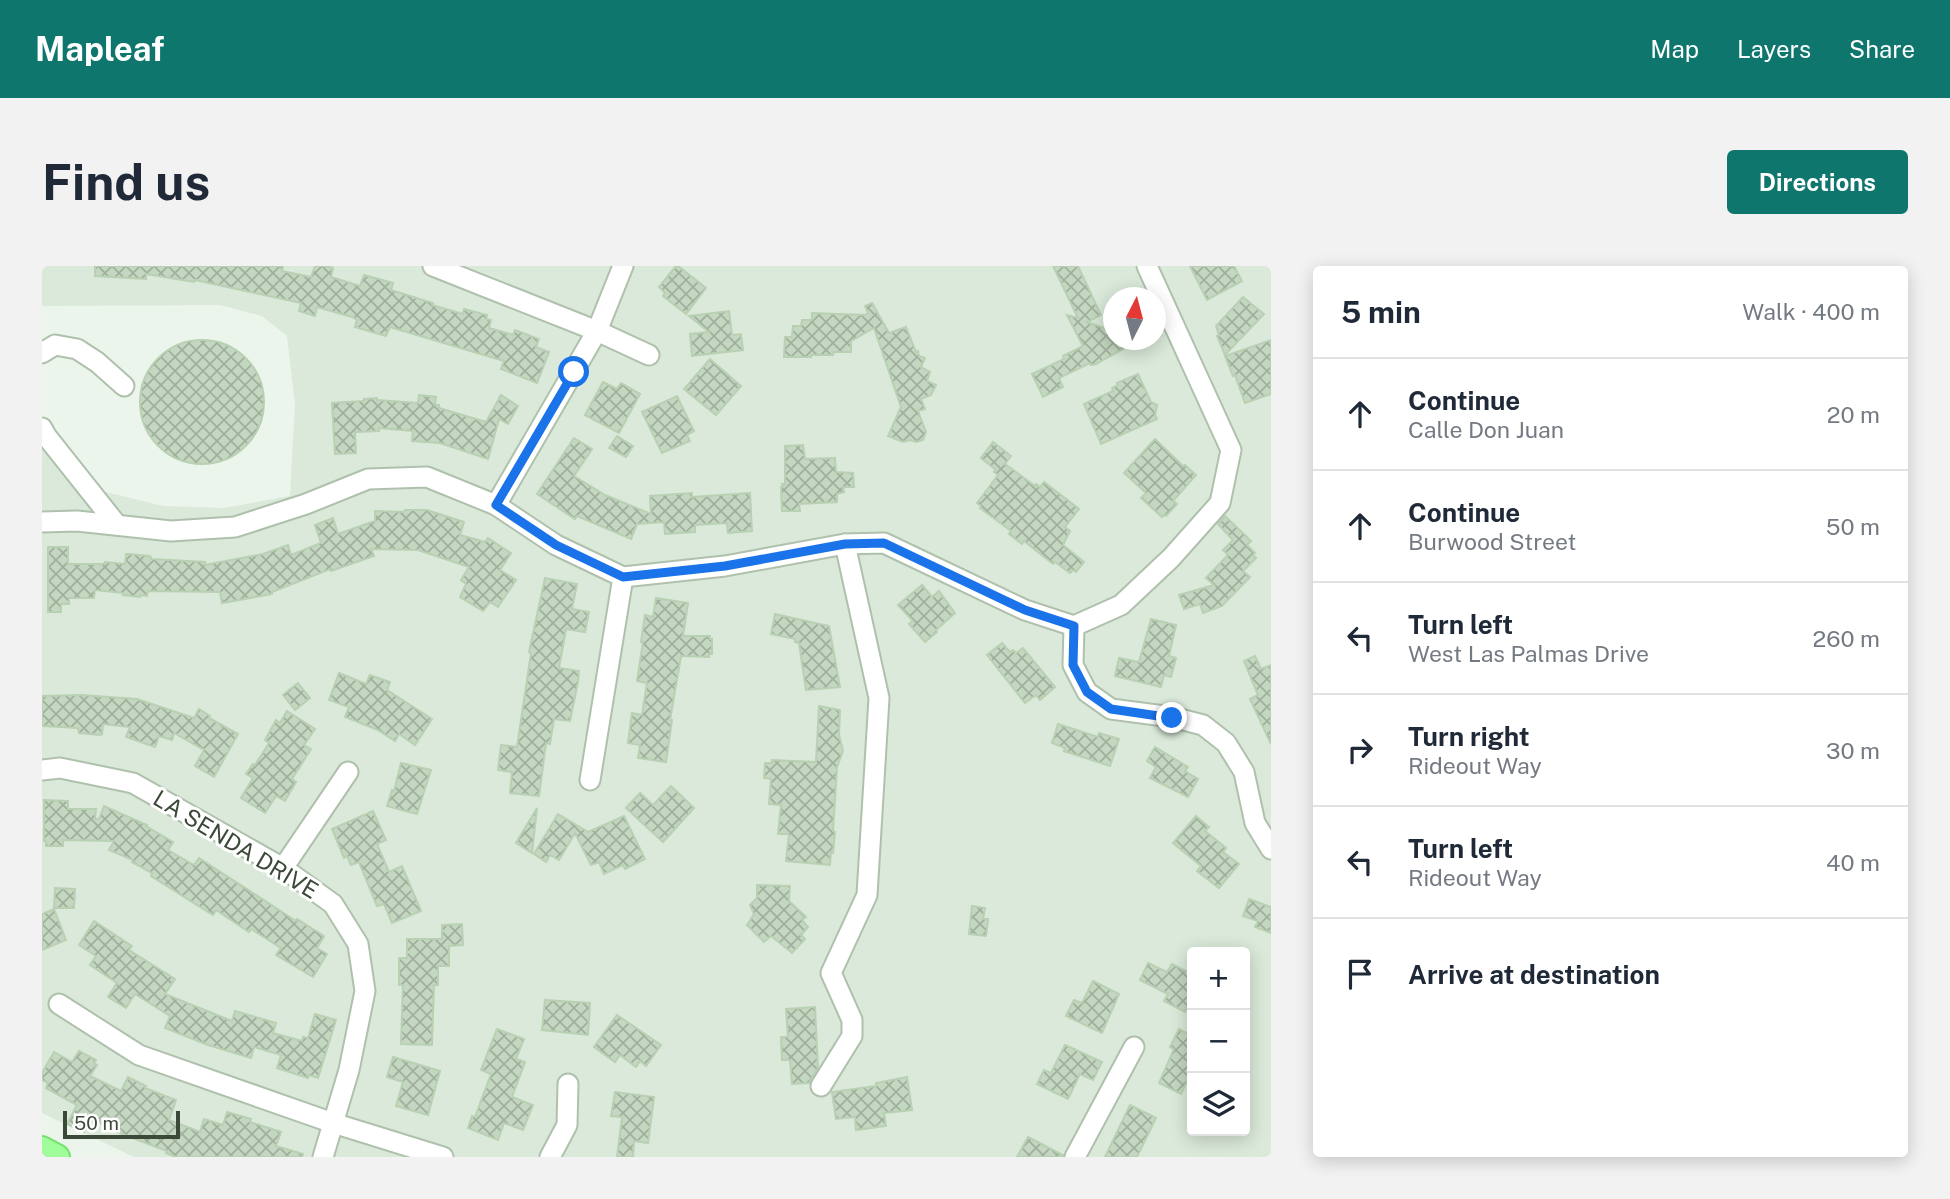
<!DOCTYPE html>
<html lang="en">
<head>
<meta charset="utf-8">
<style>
	body { margin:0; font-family:"Public Sans",sans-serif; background:#f2f2f3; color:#1f2937 }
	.controls { position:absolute; right:21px; bottom:21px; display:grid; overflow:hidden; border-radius:7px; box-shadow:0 4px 18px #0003 }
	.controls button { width:63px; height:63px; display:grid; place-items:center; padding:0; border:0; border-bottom:2px solid #e0e1e3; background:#fff; color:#1f2937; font:35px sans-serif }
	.compass { position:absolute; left:1061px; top:21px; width:63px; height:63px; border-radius:50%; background:#fff; box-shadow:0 4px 18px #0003; rotate:6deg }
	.scale { position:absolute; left:21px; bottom:18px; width:117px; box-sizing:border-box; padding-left:7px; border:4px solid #3b4938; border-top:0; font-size:19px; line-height:24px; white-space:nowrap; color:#3b4938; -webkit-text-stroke:5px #fff; paint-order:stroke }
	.stop { position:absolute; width:21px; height:21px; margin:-16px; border:5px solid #1a73e8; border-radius:50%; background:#fff }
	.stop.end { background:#1a73e8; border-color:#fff; box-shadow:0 2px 7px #0008 }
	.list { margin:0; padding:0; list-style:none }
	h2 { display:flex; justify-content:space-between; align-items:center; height:91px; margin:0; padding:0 28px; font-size:30px }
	h2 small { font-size:23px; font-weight:400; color:#747a83 }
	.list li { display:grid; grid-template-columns:46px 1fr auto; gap:21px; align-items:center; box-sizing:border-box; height:112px; padding:0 28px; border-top:2px solid #e0e1e3 }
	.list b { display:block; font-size:26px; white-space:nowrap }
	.list p { margin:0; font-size:23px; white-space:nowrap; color:#747a83 }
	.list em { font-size:23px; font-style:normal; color:#747a83 }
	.icon { flex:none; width:38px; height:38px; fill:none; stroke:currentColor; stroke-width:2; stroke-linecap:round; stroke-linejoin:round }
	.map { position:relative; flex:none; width:1229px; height:891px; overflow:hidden; border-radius:7px }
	header { display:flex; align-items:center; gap:42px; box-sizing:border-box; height:98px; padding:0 35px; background:#0f766e; color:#fff }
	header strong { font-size:33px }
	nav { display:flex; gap:38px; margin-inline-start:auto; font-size:24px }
	.intro { display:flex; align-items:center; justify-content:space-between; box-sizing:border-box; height:168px; padding:0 42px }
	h1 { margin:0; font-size:49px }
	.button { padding:18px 32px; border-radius:7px; background:#0f766e; color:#fff; font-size:24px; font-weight:700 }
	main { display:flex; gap:42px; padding:0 42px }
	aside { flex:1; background:#fff; border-radius:7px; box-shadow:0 4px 18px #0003 }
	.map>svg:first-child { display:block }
</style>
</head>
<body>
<header>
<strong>Mapleaf</strong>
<nav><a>Map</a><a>Layers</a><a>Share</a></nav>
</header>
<div class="intro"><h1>Find us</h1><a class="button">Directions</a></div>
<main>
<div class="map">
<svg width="1229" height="891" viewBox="0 0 1229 891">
	<defs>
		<pattern id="building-cross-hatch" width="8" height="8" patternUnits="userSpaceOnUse" patternTransform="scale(1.75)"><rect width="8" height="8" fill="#c4d7c0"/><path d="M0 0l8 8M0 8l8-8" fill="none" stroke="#a0b09d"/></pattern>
	</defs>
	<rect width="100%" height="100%" fill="#ebf5eb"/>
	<!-- residential -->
	<path fill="#dae9d9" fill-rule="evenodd" d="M 0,0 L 1229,0 L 1229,891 L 92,891 L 0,847 L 0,180 L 43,221 L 121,240 L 182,242 L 248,230 L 253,138 L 245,70 L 220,50 L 178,39 L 0,40 ZM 1072,32 L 1114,32 L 1114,74 L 1072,74 ZM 1150,686 L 1203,686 L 1203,865 L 1150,865 Z"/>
	<!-- building -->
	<g fill="url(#building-cross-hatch)" stroke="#b8d1b3" stroke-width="2">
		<path d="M 53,0 L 241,0 L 240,5 L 269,11 L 273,0 L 284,0 L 291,2 L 289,11 L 318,20 L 322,9 L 351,17 L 349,24 L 391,37 L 390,39 L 421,48 L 422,43 L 445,49 L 444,53 L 449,54 L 447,62 L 471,69 L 473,64 L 497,73 L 494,81 L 507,86 L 495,117 L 459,103 L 462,95 L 348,61 L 344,70 L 313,61 L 315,54 L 310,51 L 275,41 L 273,50 L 257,45 L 259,37 L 153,14 L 152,16 L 104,8 L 104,13 L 53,10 Z"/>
		<path d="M 634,0 L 636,0 L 664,22 L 644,48 L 621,30 L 623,27 L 617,21 Z"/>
		<path d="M 1011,0 L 1036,0 L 1059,49 L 1045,56 L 1068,64 L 1072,74 L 1078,74 L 1083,82 L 1054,98 L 1049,99 L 1048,97 L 1017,112 L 1021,121 L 1001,131 L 990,108 L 1022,93 L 1021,90 L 1041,80 L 1025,49 L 1036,52 Z"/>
		<path d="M 1148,0 L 1192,0 L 1200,15 L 1165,34 Z"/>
		<path d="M 1201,31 L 1222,48 L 1183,89 L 1175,70 L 1177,69 L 1174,60 Z"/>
		<path d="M 830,37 L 847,67 L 864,61 L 874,86 L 876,85 L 877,90 L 883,92 L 879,101 L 888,106 L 885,115 L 894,119 L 889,129 L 879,133 L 883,143 L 876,145 L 884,166 L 881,174 L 874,176 L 868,174 L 861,176 L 846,170 L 859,141 L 832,62 L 809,75 L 809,86 L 792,86 L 791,89 L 769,89 L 769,91 L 742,91 L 743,71 L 750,71 L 751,60 L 759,60 L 760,54 L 770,54 L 770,47 L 823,49 L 826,47 L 823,40 Z"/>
		<path d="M 687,45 L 690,69 L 699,68 L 701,84 L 650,90 L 648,68 L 667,66 L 647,50 Z"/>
		<path d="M 1229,74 L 1229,128 L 1203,137 L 1193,109 L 1191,110 L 1183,90 Z"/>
		<circle cx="160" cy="136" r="62"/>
		<path d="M 668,93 L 699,120 L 674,149 L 642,123 Z"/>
		<path d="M 1096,108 L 1109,136 L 1115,139 L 1113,149 L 1115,153 L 1059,178 L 1042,138 L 1071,125 L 1070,122 L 1076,119 L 1075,117 Z"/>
		<path d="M 561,116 L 575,123 L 579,117 L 598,128 L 577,167 L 543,149 Z"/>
		<path d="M 377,129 L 394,131 L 393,139 L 397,139 L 397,142 L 444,156 L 459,129 L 476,140 L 466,158 L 457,153 L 446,193 L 398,177 L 370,175 L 371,165 L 337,162 L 337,165 L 313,166 L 314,187 L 293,188 L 290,137 L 322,135 L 322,133 L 335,132 L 335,134 L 376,137 Z"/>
		<path d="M 635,130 L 652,165 L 645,169 L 648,175 L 620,187 L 600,146 Z"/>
		<path d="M 575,170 L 591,180 L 584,191 L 567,182 Z"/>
		<path d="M 532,172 L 550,183 L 532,210 L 563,229 L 609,248 L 608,230 L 650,227 L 650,231 L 708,227 L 710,265 L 686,267 L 685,257 L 653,259 L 653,266 L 623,268 L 622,256 L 595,258 L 589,273 L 535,250 L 533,253 L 495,228 Z"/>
		<path d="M 1113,173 L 1141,200 L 1143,199 L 1154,209 L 1131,235 L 1135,238 L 1124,250 L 1122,249 L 1120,251 L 1099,232 L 1104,227 L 1082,207 Z"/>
		<path d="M 951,176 L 969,190 L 963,198 L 993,220 L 994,218 L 998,221 L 1002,216 L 1037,243 L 1023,261 L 1028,265 L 1021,279 L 1042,296 L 1034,306 L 1031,304 L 1028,307 L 1013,296 L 1011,298 L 982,275 L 980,278 L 967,268 L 969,265 L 938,242 L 939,240 L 935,237 L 956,209 L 952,206 L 954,204 L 939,192 Z"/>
		<path d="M 761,179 L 763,193 L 793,192 L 794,206 L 811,207 L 812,221 L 801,221 L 802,226 L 795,228 L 795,236 L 757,238 L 758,245 L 740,245 L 739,221 L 741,221 L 740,218 L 743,218 L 743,180 Z"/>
		<path d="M 363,244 L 385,244 L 422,256 L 418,269 L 443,276 L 446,272 L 469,287 L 458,304 L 474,314 L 456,341 L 448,336 L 441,345 L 418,331 L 424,318 L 419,314 L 427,301 L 376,284 L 329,283 L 332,290 L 289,305 L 288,303 L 230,326 L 230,328 L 180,337 L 178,326 L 106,325 L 105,330 L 98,329 L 98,331 L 81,329 L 81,327 L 53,324 L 52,332 L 27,332 L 27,338 L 19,338 L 19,346 L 6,346 L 6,281 L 26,281 L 26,298 L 62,298 L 63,296 L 83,298 L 84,288 L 87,288 L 107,290 L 109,291 L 109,293 L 163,296 L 163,299 L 221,288 L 246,279 L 249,289 L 279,277 L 273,259 L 291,252 L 296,268 L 333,255 L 333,245 L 362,246 Z"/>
		<path d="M 1183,250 L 1209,275 L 1205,279 L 1213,287 L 1211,289 L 1214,292 L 1201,305 L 1208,311 L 1180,340 L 1161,347 L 1158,338 L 1142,343 L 1137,329 L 1172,319 L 1164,312 L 1186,289 L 1181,284 L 1191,274 L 1176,258 Z"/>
		<path d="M 503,312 L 535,318 L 530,343 L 547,346 L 543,366 L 524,363 L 517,402 L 537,405 L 536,416 L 528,455 L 512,453 L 508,478 L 504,477 L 497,530 L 468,527 L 470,506 L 456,504 L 459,479 L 475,481 L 489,387 L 487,386 Z"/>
		<path d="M 880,319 L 890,331 L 897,325 L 913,347 L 894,364 L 895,366 L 883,376 L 867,358 L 871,355 L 856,339 Z"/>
		<path d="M 614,332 L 646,337 L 641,370 L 668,370 L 668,373 L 670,373 L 670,388 L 667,388 L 667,391 L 639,390 L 628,454 L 630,454 L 624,496 L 596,492 L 598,479 L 586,477 L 590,447 L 600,449 L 605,417 L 595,415 L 601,376 L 599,376 L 603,349 L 611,351 Z"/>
		<path d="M 733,348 L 787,360 L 798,421 L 764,424 L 757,377 L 753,376 L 753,373 L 729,368 Z"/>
		<path d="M 1109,353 L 1134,359 L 1127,390 L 1134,392 L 1129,411 L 1122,409 L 1119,421 L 1073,410 L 1077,392 L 1097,396 Z"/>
		<path d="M 960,377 L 968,386 L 971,384 L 974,387 L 981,382 L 1013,421 L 998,434 L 994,429 L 983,437 L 945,389 Z"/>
		<path d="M 1213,390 L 1219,403 L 1229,399 L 1229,478 L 1208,433 L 1216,429 L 1202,395 Z"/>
		<path d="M 297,407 L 324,418 L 328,409 L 348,416 L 345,424 L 390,453 L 373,479 L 357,468 L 353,475 L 336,464 L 303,451 L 307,441 L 287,434 Z"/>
		<path d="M 256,417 L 268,432 L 253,444 L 241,429 Z"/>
		<path d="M 39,429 L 95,433 L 152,452 L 157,443 L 168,450 L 167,452 L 196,468 L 172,511 L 153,500 L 162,484 L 132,467 L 130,474 L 117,470 L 113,481 L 84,471 L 88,461 L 61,458 L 60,468 L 58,469 L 37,467 L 36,462 L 0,460 L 0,430 Z"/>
		<path d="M 777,440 L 798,444 L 797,469 L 801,485 L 795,501 L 791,565 L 793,566 L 791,587 L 789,586 L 788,599 L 744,595 L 747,568 L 736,568 L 739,539 L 727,538 L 729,513 L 722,512 L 723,497 L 730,497 L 730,494 L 774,496 Z"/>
		<path d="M 245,445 L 273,463 L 262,479 L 269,483 L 250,513 L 254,516 L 243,535 L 234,530 L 223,547 L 199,532 L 211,512 L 204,508 L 211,498 L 213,499 L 227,477 L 223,474 L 234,454 L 238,457 Z"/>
		<path d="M 1016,458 L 1056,471 L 1057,467 L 1077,473 L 1068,500 L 1022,485 L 1023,482 L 1010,477 Z"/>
		<path d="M 1113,481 L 1146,501 L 1143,505 L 1156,513 L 1146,531 L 1108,512 L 1114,501 L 1105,495 Z"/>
		<path d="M 359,497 L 389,504 L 375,548 L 345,540 L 350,524 L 352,525 Z"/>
		<path d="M 629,520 L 652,542 L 621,576 L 584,542 L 598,527 L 611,539 Z"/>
		<path d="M 2,534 L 26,535 L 26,543 L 54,543 L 53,553 L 57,553 L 62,540 L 105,559 L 104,560 L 131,576 L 126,584 L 152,599 L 157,592 L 254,655 L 255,653 L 282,670 L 275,682 L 285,688 L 271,711 L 234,689 L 239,682 L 209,663 L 207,666 L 174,644 L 171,649 L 109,610 L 110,607 L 90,596 L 91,594 L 67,584 L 72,575 L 21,574 L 21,580 L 4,580 L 4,575 L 2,575 Z"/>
		<path d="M 495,542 L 490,587 L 474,577 Z"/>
		<path d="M 331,545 L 344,574 L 335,578 L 347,606 L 360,600 L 379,645 L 350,657 L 342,638 L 335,640 L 317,596 L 309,599 L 305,590 L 302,592 L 290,563 Z"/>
		<path d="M 516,548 L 546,566 L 582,550 L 603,593 L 583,603 L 581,599 L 562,608 L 557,596 L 549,599 L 533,567 L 517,594 L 508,589 L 504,596 L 492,588 Z"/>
		<path d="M 1154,550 L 1167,561 L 1163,565 L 1184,582 L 1181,586 L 1197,598 L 1177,622 L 1155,605 L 1159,600 L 1131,577 Z"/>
		<path d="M 715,619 L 748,620 L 747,635 L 764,651 L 760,654 L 766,661 L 759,669 L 763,673 L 750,687 L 729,670 L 722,676 L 705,659 L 712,648 L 708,639 L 715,632 Z"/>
		<path d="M 13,622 L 33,623 L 32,642 L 12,642 Z"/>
		<path d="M 1207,633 L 1229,641 L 1229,667 L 1213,661 L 1216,655 L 1201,650 Z"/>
		<path d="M 930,640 L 943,642 L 941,653 L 946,653 L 944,670 L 927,668 Z"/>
		<path d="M 12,643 L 24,674 L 0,684 L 0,648 Z"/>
		<path d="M 52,655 L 90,680 L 87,684 L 133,713 L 123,728 L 190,755 L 193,745 L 234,757 L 231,767 L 260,775 L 261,771 L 266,772 L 273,748 L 294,754 L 276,812 L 267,809 L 266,812 L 235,802 L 239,789 L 212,781 L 209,792 L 166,779 L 123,762 L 128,750 L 93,728 L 84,742 L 66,731 L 75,717 L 48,699 L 54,690 L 37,679 Z"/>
		<path d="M 420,658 L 421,679 L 407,680 L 407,700 L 396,700 L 396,719 L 392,719 L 390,779 L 359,778 L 361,719 L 357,719 L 357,692 L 365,692 L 365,673 L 400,673 L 400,659 Z"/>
		<path d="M 1106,697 L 1125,706 L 1130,698 L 1150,708 L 1150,732 L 1143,746 L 1122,735 L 1126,728 L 1098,714 Z"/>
		<path d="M 1051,715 L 1077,728 L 1060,767 L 1024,750 L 1032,734 L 1040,737 Z"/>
		<path d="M 503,734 L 548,737 L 546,769 L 500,764 Z"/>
		<path d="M 773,741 L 776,802 L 767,817 L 750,818 L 748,794 L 740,794 L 739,771 L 746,771 L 744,743 Z"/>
		<path d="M 575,749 L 619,779 L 604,800 L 598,795 L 594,801 L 578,789 L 573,796 L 552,781 Z"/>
		<path d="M 455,763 L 482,773 L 474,793 L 483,796 L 470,831 L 491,839 L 481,864 L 462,857 L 456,874 L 426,862 L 430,850 L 433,851 L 449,808 L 439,804 Z"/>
		<path d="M 1137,763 L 1150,770 L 1150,813 L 1147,811 L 1139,828 L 1117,817 L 1132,783 L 1128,781 Z"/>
		<path d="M 1023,779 L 1060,796 L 1051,814 L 1038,808 L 1026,833 L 995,818 L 1002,804 L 1009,807 Z"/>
		<path d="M 37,785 L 54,794 L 52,797 L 55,799 L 48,810 L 79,825 L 86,811 L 104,820 L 103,822 L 134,834 L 127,854 L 158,866 L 162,853 L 181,859 L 185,846 L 209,853 L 208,856 L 239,866 L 234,880 L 261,888 L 260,891 L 134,891 L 124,887 L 125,885 L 80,868 L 52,854 L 50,857 L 47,856 L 42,866 L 25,858 L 35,839 L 4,822 L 6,817 L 0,814 L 0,807 L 12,786 L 30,796 Z"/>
		<path d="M 351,791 L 398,805 L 386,849 L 354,840 L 361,816 L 345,811 Z"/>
		<path d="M 865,811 L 870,844 L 842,847 L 844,860 L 814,864 L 813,851 L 794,853 L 790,826 L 834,820 L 834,817 Z"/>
		<path d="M 573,826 L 612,831 L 606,877 L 592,875 L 591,891 L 575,891 L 580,851 L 569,850 Z"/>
		<path d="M 1088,839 L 1114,852 L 1095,891 L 1063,891 Z"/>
		<path d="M 986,871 L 1021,889 L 1021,891 L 975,891 Z"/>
	</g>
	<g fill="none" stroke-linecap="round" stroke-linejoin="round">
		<!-- minor casing -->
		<g stroke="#afc1ad" stroke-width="23">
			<g id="minor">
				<path d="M 391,0 L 555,65 L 607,89"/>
				<path d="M 0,87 L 13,79 L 35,83 L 55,96 L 82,120"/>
				<path d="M 0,162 L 5,171 L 75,259"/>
				<path d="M 454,239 L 555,65 L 581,0"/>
				<path d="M 0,256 L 35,255 L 129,265 L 193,261 L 264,238 L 326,213 L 385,211 L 454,239 L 514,279 L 581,311 L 683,300 L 803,278 L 842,277 L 983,344 L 1032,360 L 1079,339 L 1129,292 L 1178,237 L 1189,184 L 1105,0"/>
				<path d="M 1032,360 L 1031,399 L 1045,426 L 1069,443 L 1130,451 L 1161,459 L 1184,477 L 1202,506 L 1213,557 L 1229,583"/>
				<path d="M 0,504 L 18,502 L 91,517 L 241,602 L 291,638 L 316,678 L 323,725 L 307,804 L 281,891"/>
				<path d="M 548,514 L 581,311"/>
				<path d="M 241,602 L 306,506"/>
				<path d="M 17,738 L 97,789 L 291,857 L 401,891"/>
				<path d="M 779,820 L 810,770 L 810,754 L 789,707 L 825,629 L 837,432 L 803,278"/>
				<path d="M 508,891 L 525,859 L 526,818"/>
				<path d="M 1033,891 L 1092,781"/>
			</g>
		</g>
		<!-- major casing -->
		<g stroke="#73e26b" stroke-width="28">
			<path id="major" d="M 0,883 L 15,891"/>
		</g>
		<!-- minor -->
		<use href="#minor" stroke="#fff" stroke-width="19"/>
		<!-- major -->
		<use href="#major" stroke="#a1fc9c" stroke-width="24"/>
	</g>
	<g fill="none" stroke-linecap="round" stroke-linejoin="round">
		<!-- route -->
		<path stroke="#1a73e8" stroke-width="9" d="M 532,106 L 454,239 L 514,279 L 581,311 L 683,300 L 803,278 L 842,277 L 983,344 L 1032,360 L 1031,399 L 1045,426 L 1069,443 L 1130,452"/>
	</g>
	<g text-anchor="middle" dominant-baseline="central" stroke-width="6" stroke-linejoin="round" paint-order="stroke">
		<!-- street labels -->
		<g font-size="23" fill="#3b4938" stroke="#fff">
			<text transform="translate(194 578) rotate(31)">LA SENDA DRIVE</text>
		</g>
	</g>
</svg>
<div class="controls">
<button>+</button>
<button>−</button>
<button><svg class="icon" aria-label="layers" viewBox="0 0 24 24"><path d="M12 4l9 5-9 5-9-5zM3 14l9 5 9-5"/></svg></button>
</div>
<svg class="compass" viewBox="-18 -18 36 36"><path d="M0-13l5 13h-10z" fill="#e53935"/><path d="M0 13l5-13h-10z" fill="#747a83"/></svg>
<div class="scale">50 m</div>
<div class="stop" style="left:532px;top:106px"></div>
<div class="stop end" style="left:1130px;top:452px"></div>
</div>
<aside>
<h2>5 min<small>Walk · 400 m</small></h2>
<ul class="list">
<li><svg class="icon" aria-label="ahead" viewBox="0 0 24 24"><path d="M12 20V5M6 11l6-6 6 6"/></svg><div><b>Continue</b><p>Calle Don Juan</p></div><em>20 m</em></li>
<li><svg class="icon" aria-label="ahead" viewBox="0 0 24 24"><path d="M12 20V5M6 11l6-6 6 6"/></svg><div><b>Continue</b><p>Burwood Street</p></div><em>50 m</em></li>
<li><svg class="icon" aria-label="left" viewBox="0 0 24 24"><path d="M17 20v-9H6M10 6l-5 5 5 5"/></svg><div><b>Turn left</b><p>West Las Palmas Drive</p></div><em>260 m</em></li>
<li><svg class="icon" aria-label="right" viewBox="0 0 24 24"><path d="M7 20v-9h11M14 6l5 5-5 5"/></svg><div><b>Turn right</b><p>Rideout Way</p></div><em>30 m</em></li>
<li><svg class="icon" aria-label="left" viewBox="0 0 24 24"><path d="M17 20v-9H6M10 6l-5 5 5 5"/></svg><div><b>Turn left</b><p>Rideout Way</p></div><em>40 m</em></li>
<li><svg class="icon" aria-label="arrive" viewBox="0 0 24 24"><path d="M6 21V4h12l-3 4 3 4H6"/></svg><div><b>Arrive at destination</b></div></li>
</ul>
</aside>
</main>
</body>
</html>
